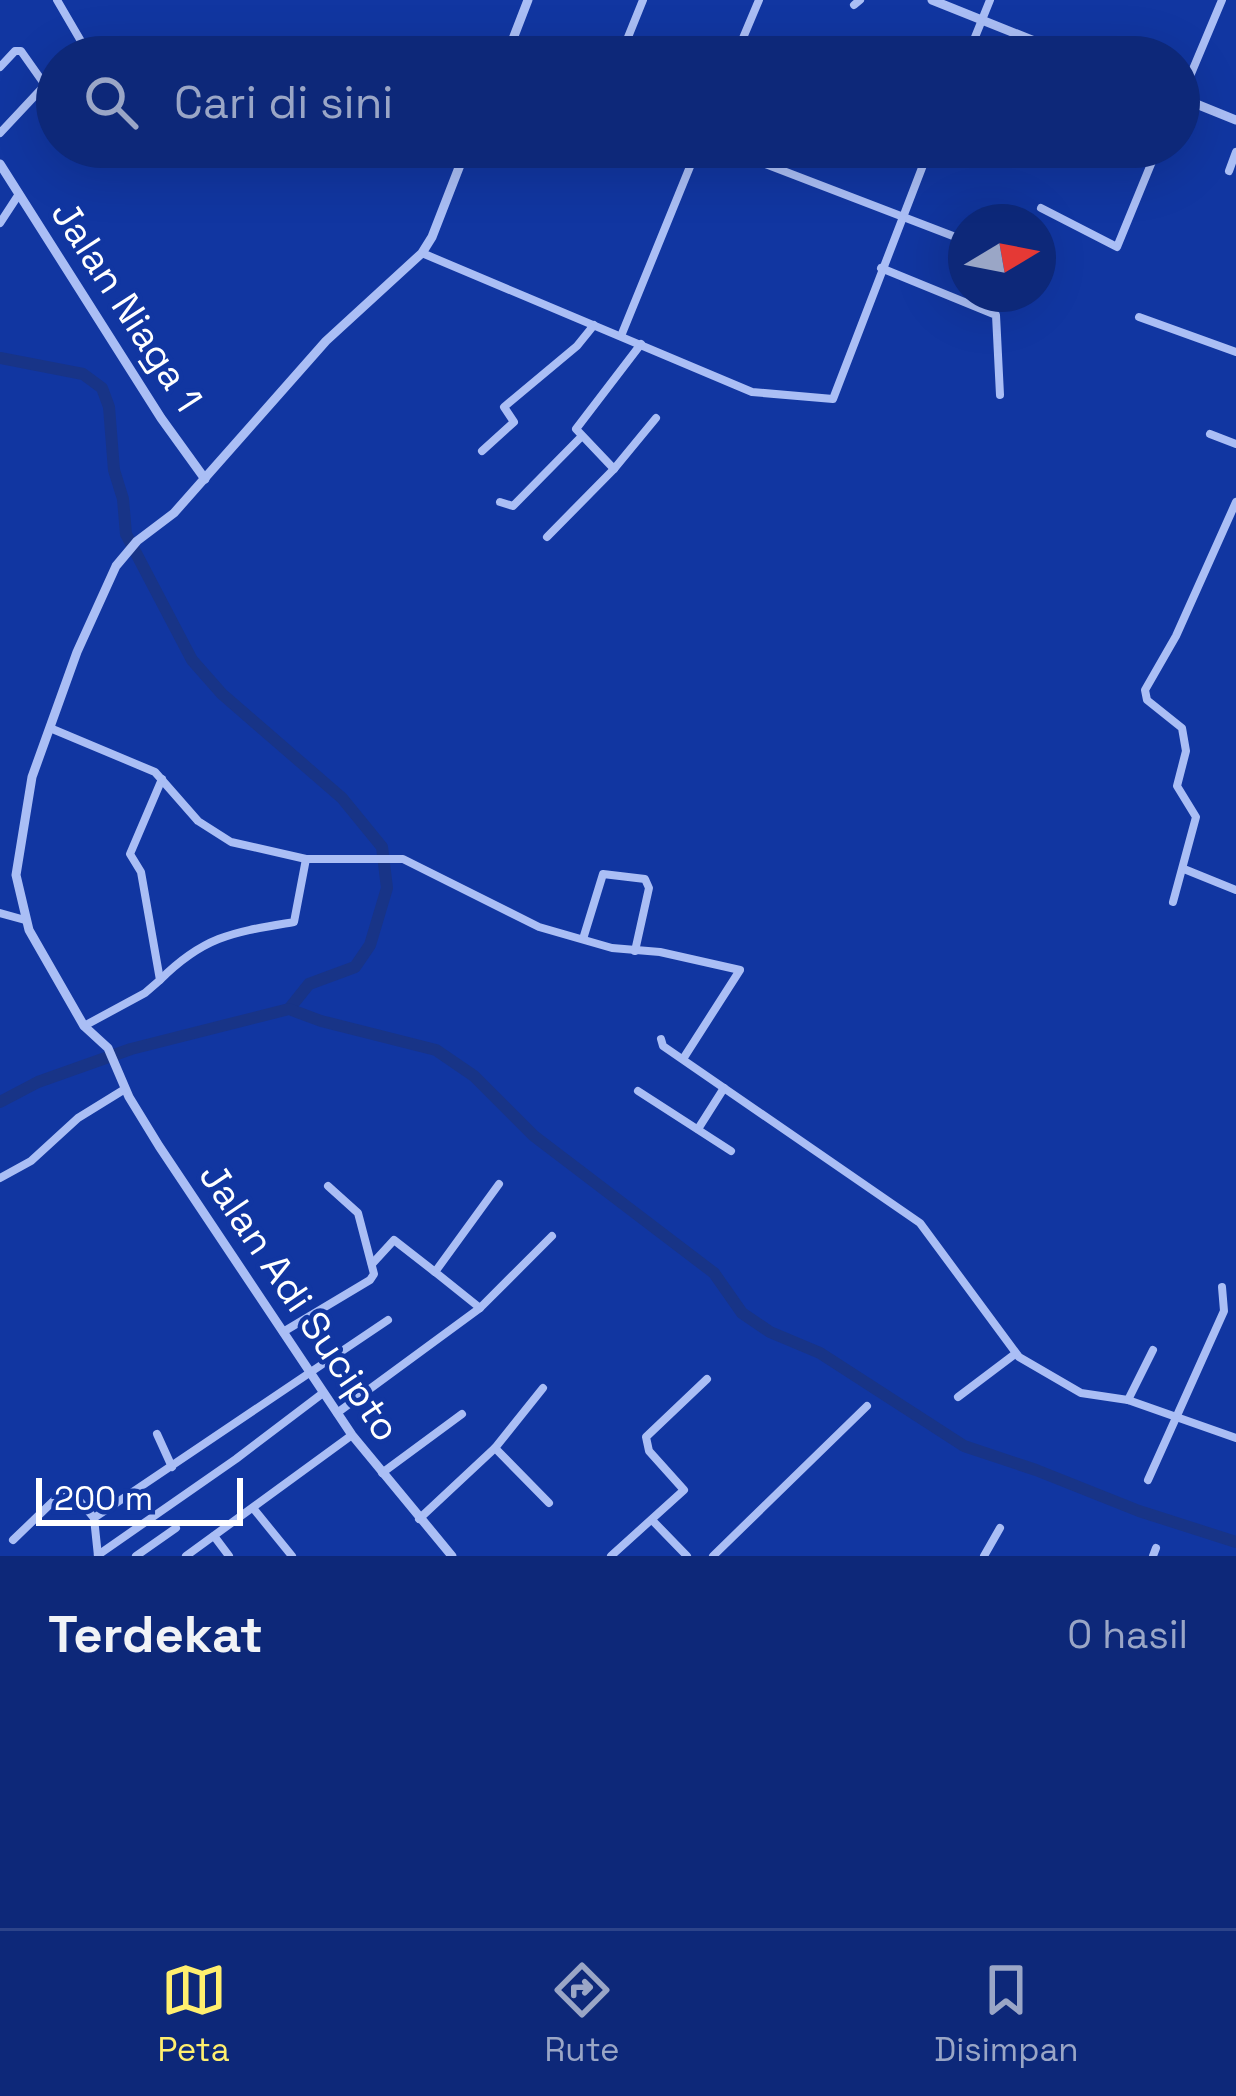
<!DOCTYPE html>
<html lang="id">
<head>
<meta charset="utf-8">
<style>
	body { margin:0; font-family:"Space Grotesk",sans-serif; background:#1b3480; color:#f1f3f6 }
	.compass { position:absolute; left:948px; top:204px; width:108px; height:108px; border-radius:50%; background:#0d2879; box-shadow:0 12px 48px #0002; rotate:80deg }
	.scale { position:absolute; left:36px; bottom:30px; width:207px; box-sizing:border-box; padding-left:12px; border:6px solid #fff; border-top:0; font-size:33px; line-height:42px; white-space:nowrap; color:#fff; -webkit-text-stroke:9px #1136a1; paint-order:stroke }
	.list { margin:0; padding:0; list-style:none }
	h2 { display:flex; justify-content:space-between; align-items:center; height:156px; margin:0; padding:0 48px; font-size:51px }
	h2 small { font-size:39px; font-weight:400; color:#9aa6c6 }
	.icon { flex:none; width:66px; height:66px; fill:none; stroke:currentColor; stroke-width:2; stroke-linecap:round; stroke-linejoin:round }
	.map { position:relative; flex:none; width:1236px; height:1556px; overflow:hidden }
	.search { position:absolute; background:#0d2879; box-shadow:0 12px 48px #0002; left:36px; right:36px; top:36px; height:132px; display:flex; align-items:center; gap:30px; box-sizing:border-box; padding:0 42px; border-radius:66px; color:#9aa6c6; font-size:45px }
	.sheet { height:372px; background:#0d2879 }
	nav { display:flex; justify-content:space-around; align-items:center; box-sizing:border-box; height:168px; border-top:3px solid #2d448a; background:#0d2879; font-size:33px; color:#9aa6c6 }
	nav a { display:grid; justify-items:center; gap:6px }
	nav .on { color:#ffef6e }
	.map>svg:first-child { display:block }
</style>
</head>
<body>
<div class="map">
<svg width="1236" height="1556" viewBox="0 0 1236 1556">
	<rect width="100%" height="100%" fill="#1136a1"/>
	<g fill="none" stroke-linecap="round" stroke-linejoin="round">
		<!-- river -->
		<g stroke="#183487" stroke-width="12">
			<path d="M 0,358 L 83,374 L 102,388 L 109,407 L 114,470 L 123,499 L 126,534 L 192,660 L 222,694 L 342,798 L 382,847 L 387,888 L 370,945 L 355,967 L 309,984 L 289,1009"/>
			<path d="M 0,1102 L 38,1082 L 131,1049 L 289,1009 L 321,1021 L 436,1050 L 474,1076 L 534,1136 L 714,1273 L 742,1313 L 770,1332 L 820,1353 L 964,1446 L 1036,1470 L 1139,1511 L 1236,1542"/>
		</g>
		<!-- minor -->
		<g stroke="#aabef5" stroke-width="8">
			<path d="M 57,0 L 85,48 L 80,57"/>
			<path d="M 854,5 L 860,0"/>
			<path d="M 349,52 L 363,57"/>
			<path d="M 620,57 L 643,0"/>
			<path d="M 735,57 L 759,0"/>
			<path d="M 967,57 L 990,0"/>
			<path d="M 0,67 L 15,51 L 21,51 L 45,85 L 0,133"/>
			<path d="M 45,85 L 57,74"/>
			<path d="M 1180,100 L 1222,0"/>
			<path d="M 721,147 L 966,241"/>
			<path d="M 1229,171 L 1236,152"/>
			<path d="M 1041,208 L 1117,247 L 1158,147"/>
			<path d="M 0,223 L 19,194"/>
			<path d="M 422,253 L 752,392 L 833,399 L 930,147"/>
			<path d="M 881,268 L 996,315 L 1000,395"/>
			<path d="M 1139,317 L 1236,352"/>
			<path d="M 621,336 L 698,147"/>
			<path d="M 641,344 L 576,429 L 614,469 L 656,418"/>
			<path d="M 1210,434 L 1236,444"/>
			<path d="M 482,451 L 514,422 L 504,407 L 577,346 L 594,325"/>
			<path d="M 500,502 L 513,506 L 581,437"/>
			<path d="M 547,537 L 614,469"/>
			<path d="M 50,728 L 155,772 L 198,821 L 231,842 L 306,859 L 403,859 L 539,927 L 612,948 L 660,952 L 740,970 L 683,1059"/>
			<path d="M 1184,869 L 1236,890"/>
			<path d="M 1173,902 L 1196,817 L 1177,786 L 1186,751 L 1182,728 L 1147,700 L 1145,690 L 1176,636 L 1236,502"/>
			<path d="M 0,913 L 25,920"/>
			<path d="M 583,939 L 603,874 L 645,879 L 649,888 L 635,951"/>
			<path d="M 160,980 C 205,935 235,932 294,922 L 306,859"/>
			<path d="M 84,1026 L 145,993 L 160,980 L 141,872 L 130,854 L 162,779"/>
			<path d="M 661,1039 L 663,1046 L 920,1223 L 1019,1357 L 1081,1393 L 1128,1400 L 1236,1438"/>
			<path d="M 638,1091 L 731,1151"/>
			<path d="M 698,1129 L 724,1088"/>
			<path d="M 0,1178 L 31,1161 L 78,1118 L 125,1089"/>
			<path d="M 372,1264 L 394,1240 L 435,1272"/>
			<path d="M 480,1308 L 435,1272 L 499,1184"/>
			<path d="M 283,1332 L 370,1280 L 374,1274 L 358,1213 L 328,1186"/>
			<path d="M 958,1397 L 1015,1354"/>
			<path d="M 1128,1400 L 1153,1350"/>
			<path d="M 337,1413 L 480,1308 L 552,1236"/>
			<path d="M 157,1434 L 172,1467"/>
			<path d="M 495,1448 L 543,1388"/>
			<path d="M 382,1473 L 462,1414"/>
			<path d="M 1148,1480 L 1224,1311 L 1222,1287"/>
			<path d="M 253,1508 L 292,1556"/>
			<path d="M 419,1519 L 495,1448 L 549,1503"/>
			<path d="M 652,1520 L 687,1556"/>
			<path d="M 214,1536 L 229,1556"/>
			<path d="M 13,1540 L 68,1487 L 94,1518"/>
			<path d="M 98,1555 L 236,1459 L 323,1393"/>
			<path d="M 98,1556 L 94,1518 L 388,1320"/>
			<path d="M 136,1556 L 176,1528"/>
			<path d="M 186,1556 L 352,1435"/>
			<path d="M 611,1556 L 684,1490 L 649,1451 L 646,1437 L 707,1379"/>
			<path d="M 713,1556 L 867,1406"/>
			<path d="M 984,1556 L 1000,1528"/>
			<path d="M 1153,1556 L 1156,1548"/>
		</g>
		<!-- tertiary -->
		<g stroke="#aabef5" stroke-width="9">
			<path d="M 932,0 L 1074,57"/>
			<path d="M 506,57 L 528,0"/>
			<path d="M 1179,97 L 1236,120"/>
			<path d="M 0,164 L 161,418 L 205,479"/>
			<path d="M 452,1556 L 352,1435 L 159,1146 L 129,1097 L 108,1048 L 84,1026 L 29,930 L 16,875 L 32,777 L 77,652 L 116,566 L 137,541 L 174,513 L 326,341 L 422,253 L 432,237 L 467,147"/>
		</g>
	</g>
	<g text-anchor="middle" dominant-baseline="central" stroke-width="9" stroke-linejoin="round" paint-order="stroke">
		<!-- street labels -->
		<g font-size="39" fill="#fff" stroke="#1136a1">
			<text transform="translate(127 306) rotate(57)">Jalan Niaga 1</text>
			<text transform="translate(300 1302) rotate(56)">Jalan Adi Sucipto</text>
		</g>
	</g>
</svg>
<svg class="compass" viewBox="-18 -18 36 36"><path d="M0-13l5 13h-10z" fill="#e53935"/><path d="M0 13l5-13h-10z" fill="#9aa6c6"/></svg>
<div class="scale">200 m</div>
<div class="search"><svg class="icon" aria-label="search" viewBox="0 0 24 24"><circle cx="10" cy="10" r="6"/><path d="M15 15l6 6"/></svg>Cari di sini</div>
</div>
<section class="sheet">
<h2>Terdekat<small>0 hasil</small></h2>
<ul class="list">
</ul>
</section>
<nav>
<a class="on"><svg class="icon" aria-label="map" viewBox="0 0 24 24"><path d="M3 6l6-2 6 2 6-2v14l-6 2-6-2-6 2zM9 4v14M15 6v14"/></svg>Peta</a>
<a><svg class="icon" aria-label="directions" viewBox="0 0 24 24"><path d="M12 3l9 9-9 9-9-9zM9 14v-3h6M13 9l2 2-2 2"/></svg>Rute</a>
<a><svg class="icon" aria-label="saved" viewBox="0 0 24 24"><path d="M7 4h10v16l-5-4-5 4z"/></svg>Disimpan</a>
</nav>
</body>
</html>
